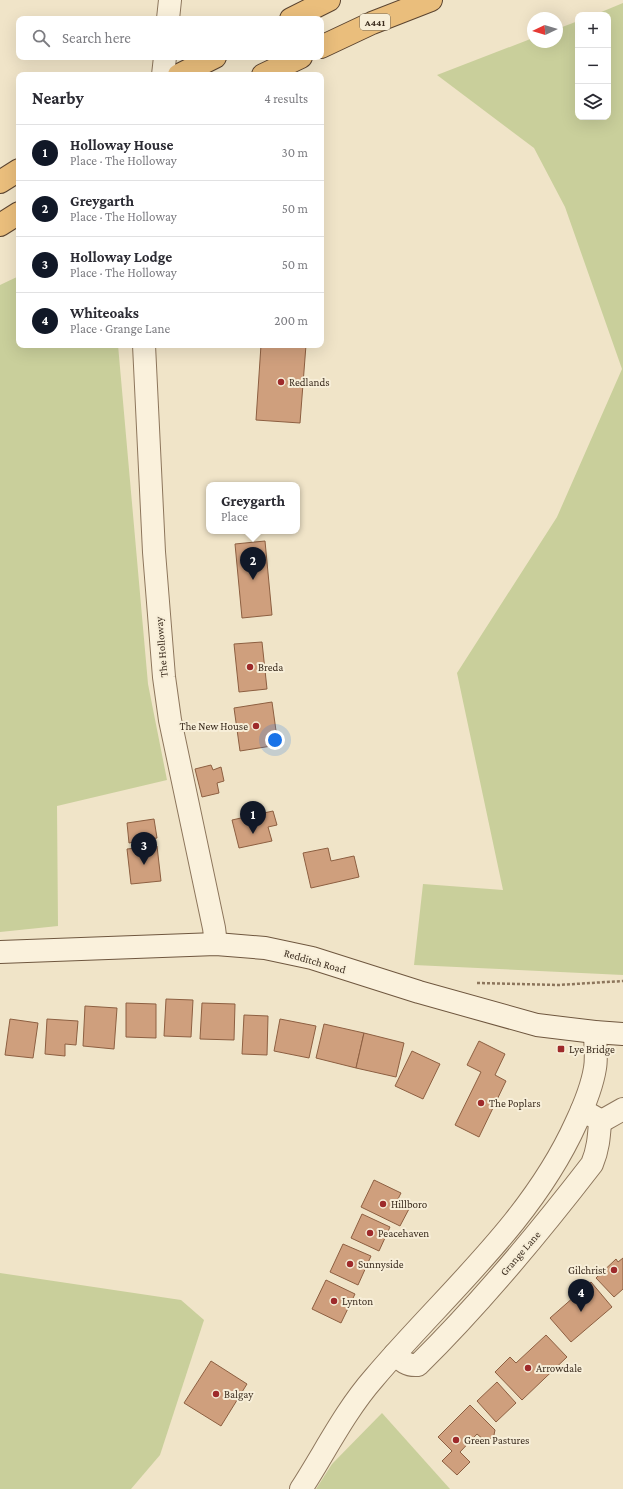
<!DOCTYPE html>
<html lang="en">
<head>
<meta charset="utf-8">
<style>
	body { margin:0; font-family:"Crimson Pro",serif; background:#f7f7f7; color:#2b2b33 }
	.controls { position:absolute; right:12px; top:12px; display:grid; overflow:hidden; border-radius:8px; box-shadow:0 4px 16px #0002 }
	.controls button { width:36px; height:36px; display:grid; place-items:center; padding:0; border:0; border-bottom:1px solid #e1e1e2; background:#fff; color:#2b2b33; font:20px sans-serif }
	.compass { position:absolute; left:527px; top:12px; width:36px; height:36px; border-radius:50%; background:#fff; box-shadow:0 4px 16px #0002; rotate:266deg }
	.you { position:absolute; left:275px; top:740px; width:14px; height:14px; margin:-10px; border:3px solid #fff; border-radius:50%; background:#1a73e8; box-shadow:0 0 0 6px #1a73e833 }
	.badge { display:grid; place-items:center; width:26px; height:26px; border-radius:50%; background:#111827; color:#fff; font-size:13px; font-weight:700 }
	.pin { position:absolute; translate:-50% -33px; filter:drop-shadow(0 1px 2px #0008) }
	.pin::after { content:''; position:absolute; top:21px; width:14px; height:12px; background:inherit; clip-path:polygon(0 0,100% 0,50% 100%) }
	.popup { position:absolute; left:206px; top:482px; width:94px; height:52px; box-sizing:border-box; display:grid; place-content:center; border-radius:8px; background:#fff; filter:drop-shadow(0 1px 3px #0005); font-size:13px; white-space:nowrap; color:#7c7c81 }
	.popup b { font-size:15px; color:#2b2b33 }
	.popup::after { content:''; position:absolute; left:50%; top:100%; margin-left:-8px; border:8px solid transparent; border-top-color:#fff }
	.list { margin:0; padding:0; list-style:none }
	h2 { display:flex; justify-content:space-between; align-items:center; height:52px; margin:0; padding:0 16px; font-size:17px }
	h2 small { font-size:13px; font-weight:400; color:#7c7c81 }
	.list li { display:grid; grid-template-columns:26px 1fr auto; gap:12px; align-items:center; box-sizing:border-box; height:56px; padding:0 16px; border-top:1px solid #e1e1e2 }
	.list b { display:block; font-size:15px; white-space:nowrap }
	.list p { margin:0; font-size:13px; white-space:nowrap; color:#7c7c81 }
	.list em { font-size:13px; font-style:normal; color:#7c7c81 }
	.icon { flex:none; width:22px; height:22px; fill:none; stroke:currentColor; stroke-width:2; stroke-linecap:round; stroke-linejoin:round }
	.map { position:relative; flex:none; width:623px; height:1489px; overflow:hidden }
	.search { position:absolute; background:#fff; box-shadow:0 4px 16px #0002; left:16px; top:16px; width:308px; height:44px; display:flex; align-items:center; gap:10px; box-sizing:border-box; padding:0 14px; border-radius:8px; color:#7c7c81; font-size:15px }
	.panel { position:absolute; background:#fff; box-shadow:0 4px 16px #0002; left:16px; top:72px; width:308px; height:276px; border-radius:8px }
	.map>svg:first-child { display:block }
</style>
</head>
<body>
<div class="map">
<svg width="623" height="1489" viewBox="0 0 623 1489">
	<rect width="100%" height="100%" fill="#f0e4c8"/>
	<!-- green -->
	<g fill="#c9cf9b">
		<path d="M 623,3 L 623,975 L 414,965 L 423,884 L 503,890 L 457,673 L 557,517 L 622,369 L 565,207 L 534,148 L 437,75 L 533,38 L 533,42 L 557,42 L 557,29 L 578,21 L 578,117 L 608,117 L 608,15 L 594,15 Z"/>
		<path d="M 19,276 L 19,345 L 118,345 L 148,684 L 167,780 L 57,806 L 58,926 L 0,932 L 0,285 Z"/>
		<path d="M 0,1273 L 181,1300 L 204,1320 L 160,1455 L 131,1489 L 0,1489 Z"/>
		<path d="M 382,1413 L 450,1489 L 316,1489 L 332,1464 Z"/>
	</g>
	<!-- building -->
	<g fill="#cf9f7d" stroke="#8d5f41">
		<path d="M 261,345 L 306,345 L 300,423 L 256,420 Z"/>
		<path d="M 265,541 L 272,615 L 242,618 L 235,544 Z"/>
		<path d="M 262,642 L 267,689 L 239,692 L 234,644 Z"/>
		<path d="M 272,702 L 278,745 L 240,751 L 234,708 Z"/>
		<path d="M 211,765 L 213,770 L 221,767 L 224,781 L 217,783 L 219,793 L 202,797 L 195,769 Z"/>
		<path d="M 273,811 L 277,825 L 268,827 L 272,841 L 239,848 L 232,820 Z"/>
		<path d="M 154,819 L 157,838 L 129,843 L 127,823 Z"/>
		<path d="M 157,846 L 161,881 L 131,884 L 127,849 Z"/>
		<path d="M 328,848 L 331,861 L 354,856 L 359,877 L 311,888 L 303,853 Z"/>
		<path d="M 166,999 L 193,1000 L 191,1037 L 164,1036 Z"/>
		<path d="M 126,1003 L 156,1004 L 156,1038 L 126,1037 Z"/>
		<path d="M 202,1003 L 235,1004 L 234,1040 L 200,1039 Z"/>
		<path d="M 85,1006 L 117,1008 L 114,1049 L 83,1046 Z"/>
		<path d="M 244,1015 L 268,1016 L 267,1055 L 242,1054 Z"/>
		<path d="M 10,1019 L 38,1023 L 33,1058 L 5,1055 Z"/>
		<path d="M 47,1019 L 78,1021 L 76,1045 L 65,1044 L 65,1056 L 45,1054 Z"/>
		<path d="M 280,1019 L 316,1026 L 309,1058 L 274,1051 Z"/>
		<path d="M 324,1024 L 364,1033 L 356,1068 L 316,1058 Z"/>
		<path d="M 364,1033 L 404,1043 L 396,1077 L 356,1068 Z"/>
		<path d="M 479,1041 L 505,1054 L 495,1075 L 506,1081 L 479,1137 L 455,1125 L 481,1072 L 467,1065 Z"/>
		<path d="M 412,1051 L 440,1064 L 423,1099 L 395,1086 Z"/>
		<path d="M 374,1180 L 401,1193 L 397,1201 L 410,1207 L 400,1226 L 361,1207 Z"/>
		<path d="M 362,1214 L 390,1227 L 379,1251 L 351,1238 Z"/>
		<path d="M 343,1244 L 371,1256 L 358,1285 L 330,1272 Z"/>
		<path d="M 623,1258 L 623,1289 L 614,1297 L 596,1278 L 616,1259 L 618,1262 Z"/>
		<path d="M 326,1280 L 355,1294 L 341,1323 L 312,1309 Z"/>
		<path d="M 591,1282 L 612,1307 L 571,1342 L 550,1318 Z"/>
		<path d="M 546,1335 L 567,1357 L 522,1400 L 495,1372 L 510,1357 L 516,1363 Z"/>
		<path d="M 211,1361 L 247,1384 L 221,1426 L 184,1403 Z"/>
		<path d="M 497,1382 L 516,1403 L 496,1422 L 477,1401 Z"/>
		<path d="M 470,1405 L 495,1430 L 494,1435 L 489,1440 L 484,1440 L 477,1434 L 460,1452 L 470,1462 L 457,1475 L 442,1461 L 452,1451 L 438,1437 Z"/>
	</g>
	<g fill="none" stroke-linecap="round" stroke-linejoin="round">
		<!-- minor casing -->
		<g stroke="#8d765c" stroke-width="24">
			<g id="minor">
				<path d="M 168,19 L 170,0"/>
				<path d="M 163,75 L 165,57"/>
				<path d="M 144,345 L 154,552 L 164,677 L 170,720 L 214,928 L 216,944"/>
				<path d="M 600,1122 L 623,1109"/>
				<path d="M 395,1354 C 402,1361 407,1366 418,1365 C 481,1303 538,1234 592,1164 C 598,1150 599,1137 600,1122 L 596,1118 L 582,1110"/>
			</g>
		</g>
		<!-- tertiary casing -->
		<g stroke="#8d765c" stroke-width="24">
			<path id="tertiary" d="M 301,1489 C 325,1452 345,1411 374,1378 C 444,1295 531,1223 576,1123 C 584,1106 592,1087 595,1068 C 597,1057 595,1044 595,1032"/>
		</g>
		<!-- secondary casing -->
		<g stroke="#6f573f" stroke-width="24">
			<path id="secondary" d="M 0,952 L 216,944 L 265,948 L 312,958 L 419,992 L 537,1025 L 595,1032 L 623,1034"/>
		</g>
		<!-- trunk casing -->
		<g stroke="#5b4430" stroke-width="24">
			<g id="trunk">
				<path d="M 291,19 L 329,0"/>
				<path d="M 321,47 L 372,23 L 431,0"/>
				<path d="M 179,75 L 215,57"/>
				<path d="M 263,75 L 301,57"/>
				<path d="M 0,182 L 19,170"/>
				<path d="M 0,225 L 19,213"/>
			</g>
		</g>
		<!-- path -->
		<path stroke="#8d765c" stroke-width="2.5" stroke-dasharray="3 2" stroke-linecap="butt" d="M 477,983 L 558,985 L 623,981"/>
		<!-- minor -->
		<use href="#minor" stroke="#faf1dc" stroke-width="22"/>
		<!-- tertiary -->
		<use href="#tertiary" stroke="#faf1dc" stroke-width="22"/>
		<!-- secondary -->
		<use href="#secondary" stroke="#faf1dc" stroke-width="22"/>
		<!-- trunk -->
		<use href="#trunk" stroke="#eabe7c" stroke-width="22"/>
	</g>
	<!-- markers -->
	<g fill="#9e2a2b" stroke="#f7eed8" stroke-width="1.5">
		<circle cx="281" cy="382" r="4"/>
		<circle cx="250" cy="667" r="4"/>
		<circle cx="256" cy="726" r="4"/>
		<rect x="557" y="1045" width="8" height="8" rx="2"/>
		<circle cx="481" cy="1103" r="4"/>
		<circle cx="383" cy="1204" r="4"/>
		<circle cx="370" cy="1233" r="4"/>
		<circle cx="350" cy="1264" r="4"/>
		<circle cx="614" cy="1270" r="4"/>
		<circle cx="334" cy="1301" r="4"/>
		<circle cx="528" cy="1368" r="4"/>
		<circle cx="216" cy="1394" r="4"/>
		<circle cx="456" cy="1440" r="4"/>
	</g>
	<g text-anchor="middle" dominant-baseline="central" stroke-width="4" stroke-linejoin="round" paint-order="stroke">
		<!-- shield labels -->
		<rect fill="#f7eed8" stroke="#756857" stroke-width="1" x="360" y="14" width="30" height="16" rx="3"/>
		<g font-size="10" font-weight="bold" fill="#3d2e20">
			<text x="375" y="22">A441</text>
		</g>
		<!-- poi labels -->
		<g font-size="11" fill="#3d2e20" stroke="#f7eed8" text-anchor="start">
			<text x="289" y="382">Redlands</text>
			<text x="258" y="667">Breda</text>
			<text x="248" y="726" text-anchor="end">The New House</text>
			<text x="569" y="1049">Lye Bridge</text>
			<text x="489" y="1103">The Poplars</text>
			<text x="391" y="1204">Hillboro</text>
			<text x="378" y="1233">Peacehaven</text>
			<text x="358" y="1264">Sunnyside</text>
			<text x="606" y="1270" text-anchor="end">Gilchrist</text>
			<text x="342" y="1301">Lynton</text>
			<text x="536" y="1368">Arrowdale</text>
			<text x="224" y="1394">Balgay</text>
			<text x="464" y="1440">Green Pastures</text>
		</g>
		<!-- street labels -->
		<g font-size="11" fill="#3d2e20" stroke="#f7eed8">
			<text transform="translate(161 647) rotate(-95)">The Holloway</text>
			<text transform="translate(315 961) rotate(16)">Redditch Road</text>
			<text transform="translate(520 1253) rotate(-49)">Grange Lane</text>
		</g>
	</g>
</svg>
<div class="controls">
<button>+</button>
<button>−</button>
<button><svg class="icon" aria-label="layers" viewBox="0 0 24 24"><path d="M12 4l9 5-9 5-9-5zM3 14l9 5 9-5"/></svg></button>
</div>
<svg class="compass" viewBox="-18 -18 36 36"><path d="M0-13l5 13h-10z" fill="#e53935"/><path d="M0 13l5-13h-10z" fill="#7c7c81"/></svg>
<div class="you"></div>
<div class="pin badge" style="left:253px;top:834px">1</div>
<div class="pin badge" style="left:253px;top:580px">2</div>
<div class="popup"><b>Greygarth</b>Place</div>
<div class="pin badge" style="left:144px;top:865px">3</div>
<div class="pin badge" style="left:581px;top:1312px">4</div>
<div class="search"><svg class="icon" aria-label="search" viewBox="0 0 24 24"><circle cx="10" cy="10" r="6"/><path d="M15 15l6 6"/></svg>Search here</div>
<section class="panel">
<h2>Nearby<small>4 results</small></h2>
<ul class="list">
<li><span class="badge">1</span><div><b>Holloway House</b><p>Place · The Holloway</p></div><em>30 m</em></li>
<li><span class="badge">2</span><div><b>Greygarth</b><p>Place · The Holloway</p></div><em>50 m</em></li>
<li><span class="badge">3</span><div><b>Holloway Lodge</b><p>Place · The Holloway</p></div><em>50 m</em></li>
<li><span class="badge">4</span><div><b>Whiteoaks</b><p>Place · Grange Lane</p></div><em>200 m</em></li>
</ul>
</section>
</div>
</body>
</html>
